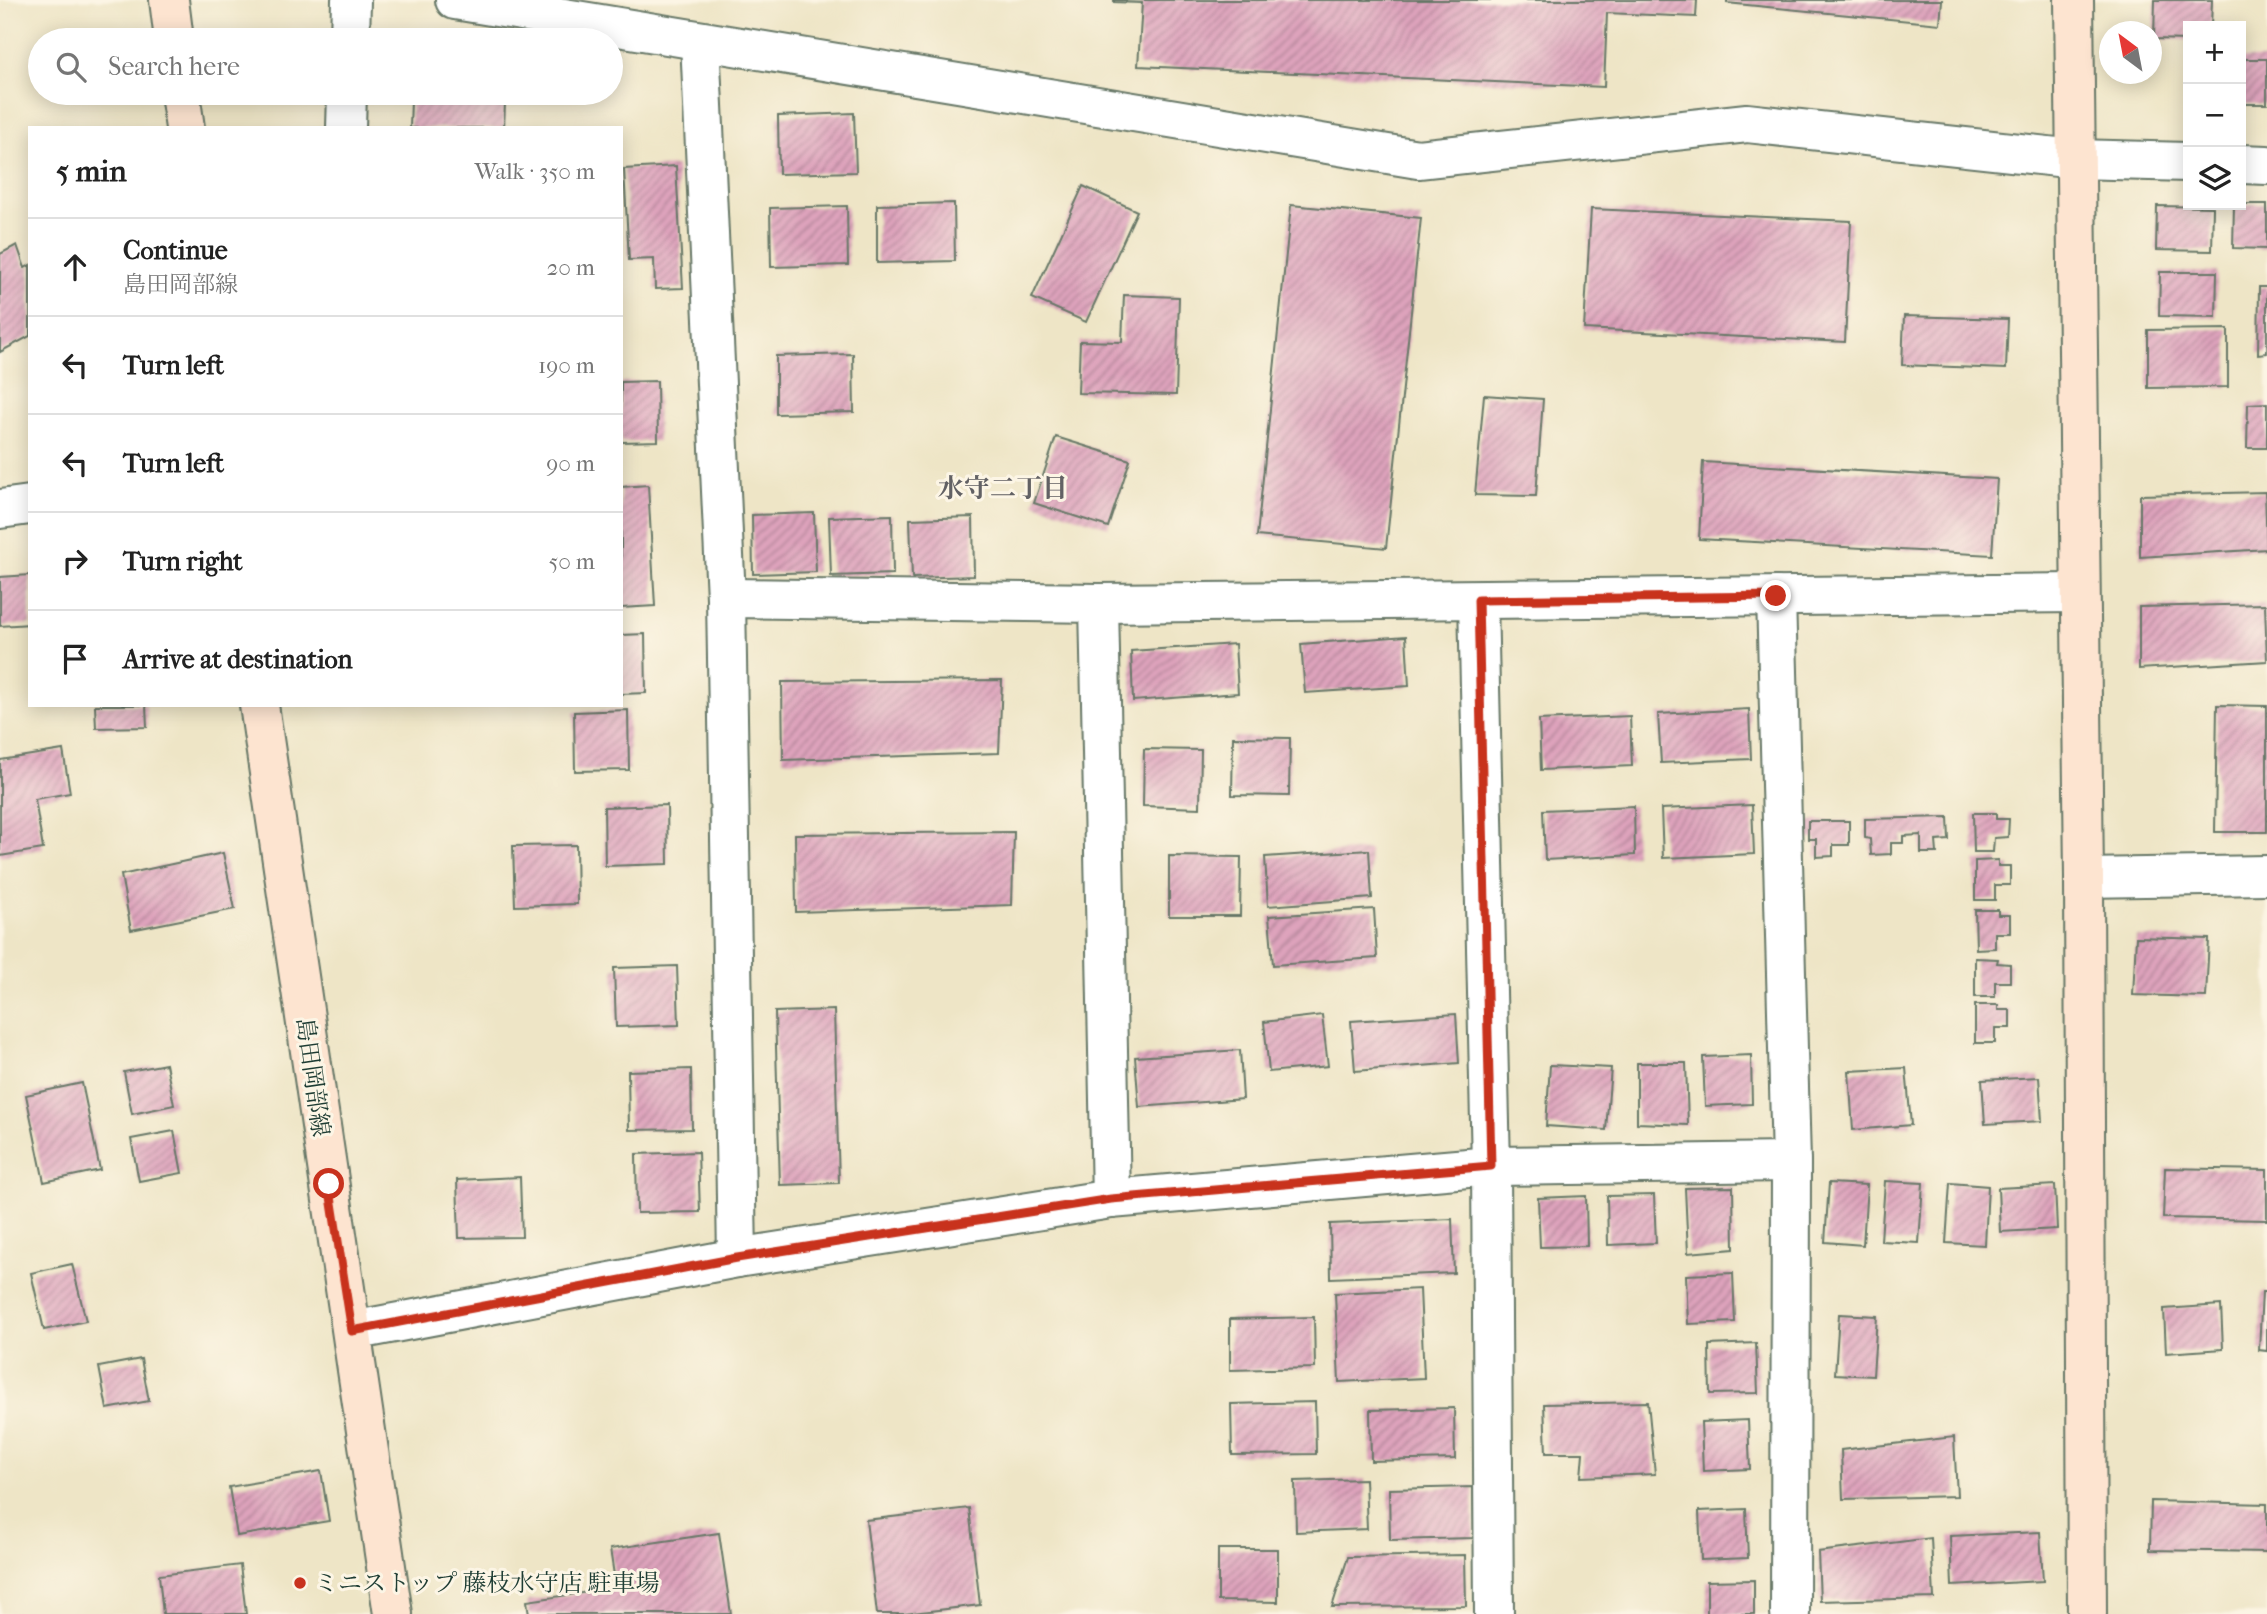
<!DOCTYPE html>
<html lang="en">
<head>
<meta charset="utf-8">
<style>
	body { margin:0; font-family:"IM FELL French Canon","Noto Serif JP",serif; background:#f6f6f6; color:#222 }
	.controls { position:absolute; right:21px; top:21px; display:grid; overflow:hidden; border-radius:0px; box-shadow:0 4px 18px #0003 }
	.controls button { width:63px; height:63px; display:grid; place-items:center; padding:0; border:0; border-bottom:2px solid #e0e0e0; background:#fff; color:#222; font:35px sans-serif }
	.compass { position:absolute; left:2099px; top:21px; width:63px; height:63px; border-radius:50%; background:#fff; box-shadow:0 4px 18px #0003; rotate:328deg }
	.stop { position:absolute; width:21px; height:21px; margin:-16px; border:5px solid #c8321e; border-radius:50%; background:#fff }
	.stop.end { background:#c8321e; border-color:#fff; box-shadow:0 2px 7px #0008 }
	.list { margin:0; padding:0; list-style:none }
	h2 { display:flex; justify-content:space-between; align-items:center; height:91px; margin:0; padding:0 28px; font-size:30px }
	h2 small { font-size:23px; font-weight:400; color:#767676 }
	.list li { display:grid; grid-template-columns:46px 1fr auto; gap:21px; align-items:center; box-sizing:border-box; height:98px; padding:0 28px; border-top:2px solid #e0e0e0 }
	.list b { display:block; font-size:26px; white-space:nowrap }
	.list p { margin:0; font-size:23px; white-space:nowrap; color:#767676 }
	.list em { font-size:23px; font-style:normal; color:#767676 }
	.icon { flex:none; width:38px; height:38px; fill:none; stroke:currentColor; stroke-width:2; stroke-linecap:round; stroke-linejoin:round }
	.map { position:relative; flex:none; width:2267px; height:1614px; overflow:hidden }
	.search { position:absolute; background:#fff; box-shadow:0 4px 18px #0003; left:28px; top:28px; width:595px; height:77px; display:flex; align-items:center; gap:18px; box-sizing:border-box; padding:0 24px; border-radius:38px; color:#767676; font-size:26px }
	.panel { position:absolute; background:#fff; box-shadow:0 4px 18px #0003; left:28px; top:126px; width:595px; height:581px; border-radius:0px }
	.map>svg:first-child { display:block }
</style>
</head>
<body>
<div class="map">
<svg width="2267" height="1614" viewBox="0 0 2267 1614">
	<defs>
		<pattern id="building-hatch" width="6" height="6" patternUnits="userSpaceOnUse" patternTransform="scale(1.75)"><rect width="6" height="6" fill="#dea3bc"/><path d="M-1 1l2-2M0 6l6-6M5 7l2-2" fill="none" stroke="#b3869a"/></pattern>
	</defs>
	<rect width="100%" height="100%" fill="#fcf5e5"/>
	<filter id="ink" filterUnits="userSpaceOnUse"><feTurbulence type="fractalNoise" baseFrequency=".0143" numOctaves="2"/><feDisplacementMap in="SourceGraphic" scale="14" xChannelSelector="R" yChannelSelector="G"/><feConvolveMatrix kernelMatrix="1 2 1 2 8 2 1 2 1" color-interpolation-filters="sRGB"/></filter>
	<filter id="wash" filterUnits="userSpaceOnUse"><feTurbulence type="fractalNoise" baseFrequency=".00686" numOctaves="4" result="noise"/><feDisplacementMap in="SourceGraphic" scale="28" xChannelSelector="R" yChannelSelector="G"/><feGaussianBlur stdDeviation="1.57" result="paint"/><feColorMatrix in="noise" values="0 0 0 0 0 0 0 0 0 0 0 0 0 0 0 0 0 1.4 0 .05"/><feComposite in="paint" operator="in"/></filter>
	<g filter="url(#wash)">
		<rect width="100%" height="100%" fill="#eee5c6"/>
		<g id="blocks">
			<!-- building -->
			<g fill="url(#building-hatch)">
				<path d="M 1114,0 L 1697,0 L 1696,17 L 1607,13 L 1604,87 L 1138,66 L 1142,3 L 1114,2 Z"/>
				<path d="M 1727,0 L 1942,0 L 1940,24 L 1727,3 Z"/>
				<path d="M 2155,0 L 2212,0 L 2211,26 L 2188,26 L 2188,40 L 2154,39 Z"/>
				<rect x="2241" y="59" width="26" height="45"/>
				<path d="M 411,100 L 505,102 L 504,128 L 410,128 Z"/>
				<path d="M 854,113 L 856,172 L 779,174 L 778,116 Z"/>
				<path d="M 676,166 L 683,288 L 655,289 L 654,259 L 629,260 L 624,169 Z"/>
				<path d="M 1083,186 L 1137,211 L 1086,322 L 1032,298 Z"/>
				<path d="M 954,203 L 955,261 L 877,263 L 877,205 Z"/>
				<path d="M 2241,204 L 2267,204 L 2267,249 L 2233,248 L 2234,205 Z"/>
				<path d="M 1291,205 L 1421,218 L 1386,548 L 1257,536 Z"/>
				<path d="M 847,206 L 848,265 L 771,267 L 770,208 Z"/>
				<path d="M 2157,206 L 2213,207 L 2212,251 L 2156,250 Z"/>
				<path d="M 1591,209 L 1851,221 L 1845,342 L 1584,329 Z"/>
				<path d="M 17,245 L 25,268 L 30,265 L 30,336 L 0,352 L 0,254 Z"/>
				<path d="M 2160,272 L 2217,272 L 2216,317 L 2159,316 Z"/>
				<path d="M 2259,287 L 2267,287 L 2267,353 L 2258,354 Z"/>
				<path d="M 1124,295 L 1179,297 L 1176,395 L 1078,393 L 1080,341 L 1122,342 Z"/>
				<path d="M 1904,316 L 2008,319 L 2006,369 L 1902,365 Z"/>
				<path d="M 2228,329 L 2228,387 L 2148,388 L 2148,330 Z"/>
				<path d="M 853,354 L 854,412 L 776,414 L 776,356 Z"/>
				<path d="M 657,381 L 658,441 L 621,442 L 621,382 Z"/>
				<path d="M 1484,395 L 1543,399 L 1536,496 L 1475,495 Z"/>
				<path d="M 2267,403 L 2267,448 L 2247,448 L 2248,404 Z"/>
				<path d="M 1056,437 L 1130,460 L 1108,527 L 1034,503 Z"/>
				<path d="M 1703,462 L 1997,479 L 1992,555 L 1699,539 Z"/>
				<path d="M 648,485 L 655,606 L 621,608 L 621,487 Z"/>
				<path d="M 2265,492 L 2267,549 L 2140,557 L 2140,495 Z"/>
				<path d="M 814,513 L 816,572 L 753,574 L 752,515 Z"/>
				<path d="M 892,515 L 893,574 L 831,576 L 829,517 Z"/>
				<path d="M 973,517 L 974,576 L 912,578 L 910,519 Z"/>
				<path d="M 30,575 L 30,624 L 0,626 L 0,577 Z"/>
				<path d="M 2265,604 L 2267,661 L 2139,669 L 2139,607 Z"/>
				<path d="M 645,634 L 646,693 L 621,694 L 621,635 Z"/>
				<path d="M 1406,636 L 1409,686 L 1305,693 L 1301,644 Z"/>
				<path d="M 1235,644 L 1238,693 L 1133,701 L 1131,651 Z"/>
				<path d="M 1002,680 L 999,753 L 783,760 L 782,682 Z"/>
				<path d="M 95,705 L 146,705 L 147,727 L 96,728 Z"/>
				<path d="M 2217,705 L 2267,706 L 2267,832 L 2215,832 Z"/>
				<path d="M 1749,709 L 1751,759 L 1661,763 L 1658,714 Z"/>
				<path d="M 628,710 L 629,770 L 575,771 L 574,712 Z"/>
				<path d="M 1630,716 L 1632,766 L 1541,770 L 1539,720 Z"/>
				<path d="M 1233,737 L 1290,738 L 1289,796 L 1232,795 Z"/>
				<path d="M 1144,749 L 1201,750 L 1200,808 L 1143,806 Z"/>
				<path d="M 63,750 L 70,793 L 35,799 L 43,849 L 0,856 L 0,760 Z"/>
				<path d="M 667,805 L 668,864 L 605,866 L 604,807 Z"/>
				<path d="M 1752,805 L 1754,854 L 1663,858 L 1661,809 Z"/>
				<path d="M 1634,806 L 1635,855 L 1545,860 L 1543,810 Z"/>
				<path d="M 1973,813 L 1996,813 L 1996,819 L 2009,819 L 2008,837 L 1994,838 L 1993,852 L 1974,852 Z"/>
				<path d="M 1948,817 L 1949,840 L 1936,841 L 1937,853 L 1921,853 L 1921,835 L 1903,836 L 1903,843 L 1891,843 L 1891,854 L 1871,855 L 1870,839 L 1865,838 L 1865,819 Z"/>
				<path d="M 1808,821 L 1849,821 L 1849,845 L 1833,845 L 1833,856 L 1816,857 L 1816,839 L 1808,839 Z"/>
				<path d="M 1014,832 L 1012,905 L 796,912 L 795,834 Z"/>
				<path d="M 576,845 L 577,904 L 515,906 L 513,846 Z"/>
				<path d="M 1369,850 L 1372,898 L 1268,906 L 1265,857 Z"/>
				<path d="M 223,853 L 235,909 L 131,930 L 121,875 Z"/>
				<path d="M 1169,856 L 1241,857 L 1240,916 L 1169,916 Z"/>
				<path d="M 1998,860 L 1998,866 L 2010,866 L 2010,885 L 1995,885 L 1995,900 L 1975,900 L 1975,861 Z"/>
				<path d="M 1374,909 L 1377,958 L 1273,965 L 1269,916 Z"/>
				<path d="M 1975,910 L 1998,910 L 1998,915 L 2010,915 L 2010,933 L 1995,933 L 1995,948 L 1976,949 Z"/>
				<path d="M 2136,937 L 2209,939 L 2206,997 L 2133,995 Z"/>
				<path d="M 1975,958 L 1998,959 L 1997,963 L 2010,964 L 2010,982 L 1995,982 L 1995,997 L 1975,997 Z"/>
				<path d="M 677,966 L 679,1025 L 616,1027 L 614,968 Z"/>
				<path d="M 1975,1005 L 1998,1005 L 1998,1010 L 2010,1010 L 2010,1028 L 1995,1028 L 1995,1043 L 1975,1043 Z"/>
				<path d="M 834,1010 L 839,1183 L 780,1185 L 775,1012 Z"/>
				<path d="M 1456,1014 L 1459,1063 L 1355,1071 L 1351,1021 Z"/>
				<path d="M 1322,1015 L 1328,1066 L 1269,1072 L 1264,1022 Z"/>
				<path d="M 1240,1050 L 1243,1099 L 1139,1107 L 1135,1057 Z"/>
				<path d="M 1751,1055 L 1752,1104 L 1705,1106 L 1703,1057 Z"/>
				<path d="M 1637,1063 L 1686,1063 L 1688,1125 L 1637,1123 Z"/>
				<path d="M 166,1064 L 174,1105 L 132,1114 L 124,1072 Z"/>
				<path d="M 1550,1065 L 1611,1068 L 1606,1130 L 1546,1126 Z"/>
				<path d="M 1906,1068 L 1911,1125 L 1853,1130 L 1849,1071 Z"/>
				<path d="M 691,1069 L 692,1129 L 629,1130 L 628,1071 Z"/>
				<path d="M 2039,1077 L 2042,1121 L 1985,1124 L 1982,1080 Z"/>
				<path d="M 82,1083 L 100,1170 L 44,1182 L 26,1095 Z"/>
				<path d="M 174,1131 L 182,1173 L 139,1181 L 131,1139 Z"/>
				<path d="M 698,1152 L 700,1212 L 637,1213 L 636,1154 Z"/>
				<path d="M 2165,1168 L 2267,1170 L 2267,1220 L 2163,1218 Z"/>
				<path d="M 520,1177 L 522,1237 L 459,1238 L 457,1180 Z"/>
				<path d="M 1885,1181 L 1923,1183 L 1919,1243 L 1881,1241 Z"/>
				<path d="M 1829,1183 L 1867,1185 L 1863,1245 L 1825,1242 Z"/>
				<path d="M 1950,1183 L 1988,1186 L 1985,1245 L 1946,1243 Z"/>
				<path d="M 2055,1185 L 2057,1229 L 2000,1232 L 1998,1188 Z"/>
				<path d="M 1733,1187 L 1734,1249 L 1688,1253 L 1685,1188 Z"/>
				<path d="M 1654,1195 L 1656,1243 L 1608,1245 L 1607,1196 Z"/>
				<path d="M 1586,1196 L 1587,1246 L 1540,1247 L 1538,1198 Z"/>
				<path d="M 1452,1219 L 1454,1273 L 1331,1278 L 1330,1224 Z"/>
				<path d="M 72,1264 L 86,1321 L 44,1330 L 31,1273 Z"/>
				<path d="M 1733,1273 L 1735,1322 L 1688,1324 L 1686,1275 Z"/>
				<path d="M 1420,1289 L 1424,1378 L 1339,1382 L 1335,1293 Z"/>
				<path d="M 2262,1292 L 2267,1292 L 2267,1351 L 2259,1350 Z"/>
				<path d="M 2221,1305 L 2223,1349 L 2166,1353 L 2164,1309 Z"/>
				<path d="M 1839,1314 L 1877,1316 L 1873,1376 L 1835,1374 Z"/>
				<path d="M 1314,1317 L 1315,1368 L 1230,1370 L 1230,1319 Z"/>
				<path d="M 1756,1343 L 1758,1393 L 1710,1394 L 1709,1345 Z"/>
				<path d="M 141,1359 L 149,1401 L 107,1409 L 99,1367 Z"/>
				<path d="M 1315,1402 L 1316,1454 L 1232,1455 L 1231,1404 Z"/>
				<path d="M 1648,1402 L 1655,1474 L 1581,1477 L 1583,1453 L 1546,1453 L 1544,1404 Z"/>
				<path d="M 1454,1408 L 1455,1459 L 1371,1461 L 1370,1410 Z"/>
				<path d="M 1748,1420 L 1750,1469 L 1703,1471 L 1701,1422 Z"/>
				<path d="M 1954,1437 L 1957,1496 L 1843,1499 L 1841,1450 Z"/>
				<path d="M 321,1471 L 329,1521 L 237,1536 L 229,1487 Z"/>
				<path d="M 1365,1479 L 1367,1529 L 1296,1532 L 1295,1481 Z"/>
				<path d="M 1473,1487 L 1474,1538 L 1390,1540 L 1389,1489 Z"/>
				<path d="M 2151,1501 L 2267,1504 L 2267,1552 L 2150,1550 Z"/>
				<path d="M 969,1508 L 980,1605 L 904,1614 L 877,1614 L 866,1520 Z"/>
				<path d="M 1746,1509 L 1748,1558 L 1701,1560 L 1699,1511 Z"/>
				<path d="M 2040,1532 L 2043,1581 L 1952,1586 L 1950,1536 Z"/>
				<path d="M 719,1533 L 731,1614 L 529,1614 L 527,1601 L 616,1588 L 610,1549 Z"/>
				<path d="M 1931,1538 L 1934,1598 L 1820,1601 L 1818,1552 Z"/>
				<path d="M 1218,1549 L 1278,1549 L 1278,1602 L 1218,1601 Z"/>
				<path d="M 1465,1555 L 1466,1606 L 1332,1607 L 1348,1557 Z"/>
				<path d="M 240,1565 L 246,1614 L 163,1614 L 159,1575 Z"/>
				<path d="M 1754,1580 L 1754,1614 L 1707,1614 L 1707,1581 Z"/>
			</g>
		</g>
	</g>
	<g filter="url(#ink)">
		<use href="#blocks" fill-opacity="0" stroke="#677867" stroke-width="2"/>
		<g fill="none" stroke-linecap="round" stroke-linejoin="round">
			<!-- street casing -->
			<g stroke="#677867" stroke-width="42">
				<g id="street">
					<path d="M 455,0 L 1418,159 L 1747,123 L 2075,159 L 2188,162"/>
					<path d="M 350,40 L 351,0"/>
					<path d="M 700,41 L 726,598 L 737,1258"/>
					<path d="M 346,128 L 347,93"/>
					<path d="M 2241,164 L 2267,165"/>
					<path d="M 0,509 L 30,505"/>
					<path d="M 1776,596 L 1791,1162 L 1790,1614"/>
					<path d="M 726,598 L 1099,603 L 2080,593"/>
					<path d="M 1478,600 L 1491,1166 L 1494,1614"/>
					<path d="M 1099,603 L 1111,1199"/>
					<path d="M 2084,878 L 2267,875"/>
					<path d="M 352,1331 L 737,1258 L 1111,1199 L 1491,1166 L 1791,1162"/>
				</g>
			</g>
			<!-- secondary casing -->
			<g stroke="#677867" stroke-width="42">
				<g id="secondary">
					<path d="M 169,0 L 174,40"/>
					<path d="M 2074,0 L 2084,878 L 2087,1614"/>
					<path d="M 180,93 L 185,128"/>
					<path d="M 259,705 L 393,1614"/>
				</g>
			</g>
			<!-- street -->
			<use href="#street" stroke="#fff" stroke-width="38"/>
			<!-- secondary -->
			<use href="#secondary" stroke="#fde4d0" stroke-width="38"/>
		</g>
	</g>
	<g fill="none" stroke-linecap="round" stroke-linejoin="round" filter="url(#ink)">
		<!-- route -->
		<path stroke="#c8321e" stroke-width="9" d="M 329,1184 L 352,1331 L 737,1258 L 1111,1199 L 1491,1166 L 1478,600 L 1776,596"/>
	</g>
	<!-- markers -->
	<circle fill="#c8321e" stroke="#fcf5e5" stroke-width="2.5" cx="300" cy="1583" r="7"/>
	<g text-anchor="middle" dominant-baseline="central" stroke-width="6" stroke-linejoin="round" paint-order="stroke">
		<!-- street labels -->
		<g font-size="24" fill="#1f3d34" stroke="#fcf5e5">
			<text transform="translate(313 1077) rotate(82)">島田岡部線</text>
		</g>
		<!-- poi labels -->
		<g font-size="24" fill="#1f3d34" stroke="#fcf5e5" text-anchor="start">
			<text x="314" y="1583">ミニストップ 藤枝水守店 駐車場</text>
		</g>
		<!-- neighbourhood labels -->
		<g font-size="26" font-weight="bold" fill="#626164" stroke="#fcf5e5">
			<text x="1003" y="488">水守二丁目</text>
		</g>
	</g>
</svg>
<div class="controls">
<button>+</button>
<button>−</button>
<button><svg class="icon" aria-label="layers" viewBox="0 0 24 24"><path d="M12 4l9 5-9 5-9-5zM3 14l9 5 9-5"/></svg></button>
</div>
<svg class="compass" viewBox="-18 -18 36 36"><path d="M0-13l5 13h-10z" fill="#e53935"/><path d="M0 13l5-13h-10z" fill="#767676"/></svg>
<div class="stop" style="left:329px;top:1184px"></div>
<div class="stop end" style="left:1776px;top:596px"></div>
<div class="search"><svg class="icon" aria-label="search" viewBox="0 0 24 24"><circle cx="10" cy="10" r="6"/><path d="M15 15l6 6"/></svg>Search here</div>
<section class="panel">
<h2>5 min<small>Walk · 350 m</small></h2>
<ul class="list">
<li><svg class="icon" aria-label="ahead" viewBox="0 0 24 24"><path d="M12 20V5M6 11l6-6 6 6"/></svg><div><b>Continue</b><p>島田岡部線</p></div><em>20 m</em></li>
<li><svg class="icon" aria-label="left" viewBox="0 0 24 24"><path d="M17 20v-9H6M10 6l-5 5 5 5"/></svg><div><b>Turn left</b></div><em>190 m</em></li>
<li><svg class="icon" aria-label="left" viewBox="0 0 24 24"><path d="M17 20v-9H6M10 6l-5 5 5 5"/></svg><div><b>Turn left</b></div><em>90 m</em></li>
<li><svg class="icon" aria-label="right" viewBox="0 0 24 24"><path d="M7 20v-9h11M14 6l5 5-5 5"/></svg><div><b>Turn right</b></div><em>50 m</em></li>
<li><svg class="icon" aria-label="arrive" viewBox="0 0 24 24"><path d="M6 21V4h12l-3 4 3 4H6"/></svg><div><b>Arrive at destination</b></div></li>
</ul>
</section>
</div>
</body>
</html>
